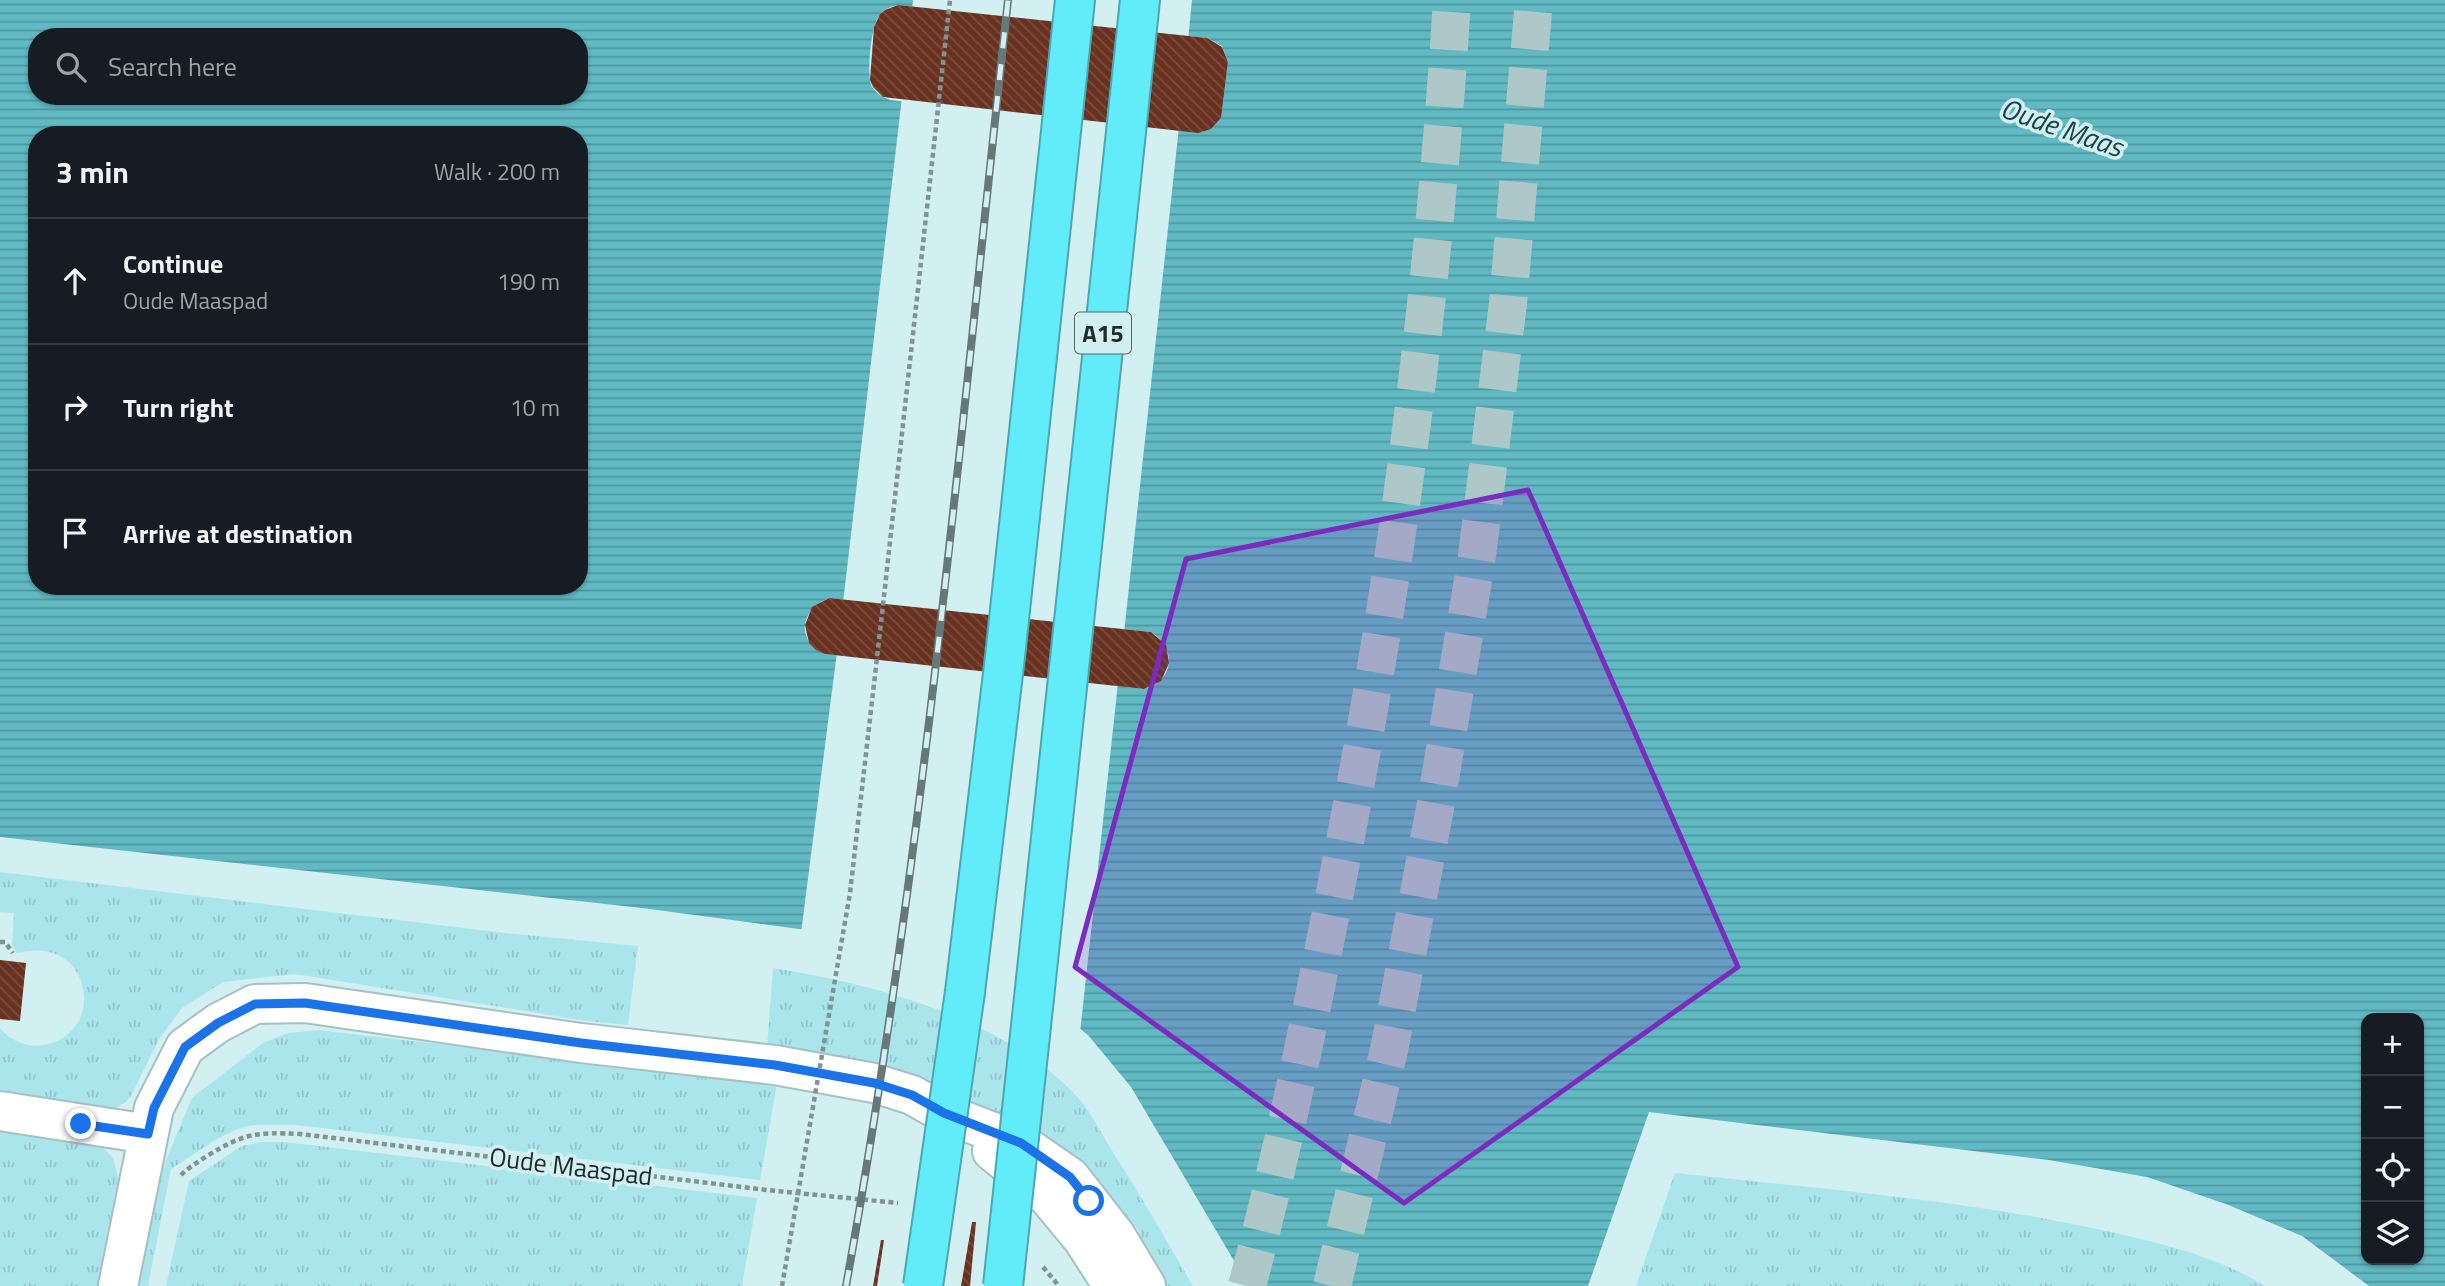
<!DOCTYPE html>
<html lang="en">
<head>
<meta charset="utf-8">
<style>
	body { margin:0; font-family:"Titillium Web",sans-serif; background:#20242c; color:#f1f3f6 }
	.controls { position:absolute; right:21px; bottom:21px; display:grid; overflow:hidden; border-radius:14px; box-shadow:0 2px 5px #0004 }
	.controls button { width:63px; height:63px; display:grid; place-items:center; padding:0; border:0; border-bottom:2px solid #363941; background:#171b24; color:#f1f3f6; font:35px sans-serif }
	.stop { position:absolute; width:21px; height:21px; margin:-16px; border:5px solid #1a73e8; border-radius:50%; background:#fff }
	.stop.end { background:#1a73e8; border-color:#fff; box-shadow:0 2px 7px #0008 }
	.list { margin:0; padding:0; list-style:none }
	h2 { display:flex; justify-content:space-between; align-items:center; height:91px; margin:0; padding:0 28px; font-size:30px }
	h2 small { font-size:23px; font-weight:400; color:#9ea1a6 }
	.list li { display:grid; grid-template-columns:46px 1fr auto; gap:21px; align-items:center; box-sizing:border-box; height:126px; padding:0 28px; border-top:2px solid #363941 }
	.list b { display:block; font-size:26px; white-space:nowrap }
	.list p { margin:0; font-size:23px; white-space:nowrap; color:#9ea1a6 }
	.list em { font-size:23px; font-style:normal; color:#9ea1a6 }
	.icon { flex:none; width:38px; height:38px; fill:none; stroke:currentColor; stroke-width:2; stroke-linecap:round; stroke-linejoin:round }
	.map { position:relative; flex:none; width:2445px; height:1286px; overflow:hidden }
	.search { position:absolute; background:#171b24; box-shadow:0 2px 5px #0004; left:28px; top:28px; width:560px; height:77px; display:flex; align-items:center; gap:18px; box-sizing:border-box; padding:0 24px; border-radius:28px; color:#9ea1a6; font-size:26px }
	.panel { position:absolute; background:#171b24; box-shadow:0 2px 5px #0004; left:28px; top:126px; width:560px; height:469px; border-radius:28px }
	.map>svg:first-child { display:block }
</style>
</head>
<body>
<div class="map">
<svg width="2445" height="1286" viewBox="0 0 2445 1286">
	<defs>
		<pattern id="grass-tufts" width="24" height="20" patternUnits="userSpaceOnUse" patternTransform="scale(1.75)"><rect width="24" height="20" fill="#aae5ec"/><path d="M3 7l-1-3M5 7V3M7 7l1-3M15 17l-1-3M17 17v-4M19 17l1-3" fill="none" stroke="#92c5cb"/></pattern>
		<pattern id="water-rules" width="6" height="5" patternUnits="userSpaceOnUse" patternTransform="scale(1.75)"><rect width="6" height="5" fill="#61bac3"/><path d="M0 2.5h6" fill="none" stroke="#50979f"/></pattern>
		<pattern id="building-back-hatch" width="6" height="6" patternUnits="userSpaceOnUse" patternTransform="scale(1.75)"><rect width="6" height="6" fill="#69311f"/><path d="M-1 5l2 2M0 0l6 6M5-1l2 2" fill="none" stroke="#7a4d3f"/></pattern>
	</defs>
	<rect width="100%" height="100%" fill="#d2eff2"/>
	<!-- grass -->
	<g fill="url(#grass-tufts)">
		<path d="M 0,872 L 505,933 L 638,946 L 628,1025 L 587,1021 L 295,974 L 223,982 L 182,1008 L 159,1039 L 131,1096 L 126,1102 L 110,1111 L 0,1098 L 0,1028 C 11,1041 27,1048 44,1045 C 108,1034 93,933 17,953 L 12,945 L 14,913 L 0,912 Z"/>
		<path d="M 773,968 C 876,984 1009,1020 1080,1100 C 1092,1114 1101,1133 1111,1149 C 1140,1194 1166,1240 1193,1286 L 1166,1286 L 1136,1227 L 1078,1163 L 766,1061 Z"/>
		<path d="M 318,1030 L 777,1084 L 760,1180 L 297,1125 L 252,1125 L 235,1130 L 217,1139 L 171,1169 L 148,1286 L 139,1286 L 163,1167 L 192,1098 L 263,1043 L 288,1033 Z"/>
		<path d="M 0,1127 L 101,1146 L 113,1158 L 118,1178 L 117,1194 L 99,1286 L 0,1286 Z"/>
		<path d="M 260,1142 L 285,1142 L 757,1198 L 742,1286 L 166,1286 L 189,1181 L 242,1146 Z"/>
		<path d="M 1675,1173 C 1820,1189 1968,1200 2111,1232 C 2163,1244 2219,1257 2265,1286 L 1636,1286 Z"/>
	</g>
	<!-- water -->
	<path fill="url(#water-rules)" fill-rule="evenodd" d="M 0,0 L 2445,0 L 2445,1286 L 2369,1286 L 2302,1236 L 2226,1204 L 2147,1177 L 2049,1160 L 1649,1112 L 1588,1286 L 1249,1286 L 1131,1087 L 1088,1035 L 1039,996 L 979,970 L 821,932 L 777,926 L 642,908 L 0,837 ZM 898,5 L 1207,38 L 1222,46 L 1228,62 L 1221,118 L 1211,129 L 1198,132 L 890,100 C 883,97 877,94 872,87 C 866,76 871,26 879,16 C 883,9 890,7 898,5 ZM 37,37 L 579,37 L 579,96 L 37,96 ZM 37,135 L 579,135 L 579,586 L 37,586 ZM 829,598 L 1151,632 C 1177,649 1175,680 1144,689 L 825,654 C 795,641 800,609 829,598 ZM 2366,1018 L 2419,1018 L 2419,1260 L 2366,1260 Z"/>
	<!-- pier -->
	<g fill="#d2eff2">
		<path d="M 913,0 L 1192,0 L 1188,40 L 912,10 Z"/>
		<path d="M 902,97 L 1179,127 L 1124,633 L 843,603 Z"/>
		<path d="M 837,652 L 1118,683 L 1080,1033 L 1037,999 L 978,974 L 904,954 L 801,933 Z"/>
	</g>
	<!-- building -->
	<g fill="url(#building-back-hatch)">
		<path d="M 898,5 L 1207,38 L 1222,47 L 1228,62 L 1221,118 L 1211,129 L 1198,133 L 883,97 L 873,87 L 870,80 L 874,27 L 880,14 L 885,10 Z"/>
		<path d="M 829,598 L 1151,632 L 1166,645 L 1169,663 L 1161,681 L 1144,689 L 825,654 L 816,650 L 809,643 L 805,625 L 812,607 Z"/>
		<path d="M 0,960 L 26,963 L 20,1021 L 0,1019 Z"/>
		<path d="M 972,1222 L 976,1222 L 970,1286 L 961,1286 Z"/>
		<path d="M 881,1240 L 884,1240 L 877,1286 L 873,1286 Z"/>
	</g>
	<g fill="none" stroke-linecap="round" stroke-linejoin="round">
		<!-- highway-tunnel -->
		<g stroke="#aec8ca" stroke-width="38" stroke-dasharray="38 19" stroke-linecap="butt">
			<path d="M 1247,1286 C 1279,1166 1305,1044 1329,922 C 1391,618 1433,310 1452,0"/>
			<path d="M 1332,1286 L 1389,1050 L 1436,803 L 1477,556 L 1508,303 L 1534,0"/>
		</g>
		<!-- minor casing -->
		<g stroke="#a5c1c4" stroke-width="42">
			<g id="minor">
				<path d="M 0,1111 L 148,1134"/>
				<path d="M 992,1151 L 1048,1197 L 1082,1238 L 1113,1286"/>
				<path d="M 118,1286 L 154,1108 L 185,1047 L 218,1023 L 255,1004 L 305,1003 L 581,1043 L 775,1065 L 874,1083 L 912,1095 L 944,1113 L 1021,1143 L 1070,1177 L 1116,1236 L 1146,1286"/>
			</g>
		</g>
		<!-- highway casing -->
		<g stroke="#4ba8b1" stroke-width="42">
			<g id="highway">
				<path d="M 965,992 L 1005,657 L 1075,0"/>
				<path d="M 1034,998 L 1140,0"/>
			</g>
		</g>
		<!-- path -->
		<g stroke="#809496" stroke-width="4.5" stroke-dasharray="5 3.5" stroke-linecap="butt">
			<path d="M 882,614 L 950,0"/>
			<path d="M 0,942 L 5,942 L 13,953"/>
			<path d="M 181,1175 C 188,1168 198,1162 207,1156 C 244,1133 257,1132 300,1134 L 767,1190 L 898,1203"/>
			<path d="M 1043,1267 L 1059,1286"/>
		</g>
		<!-- minor -->
		<use href="#minor" stroke="#fff" stroke-width="38"/>
		<!-- highway -->
		<use href="#highway" stroke="#62ebf9" stroke-width="38"/>
		<!-- rail casing -->
		<g stroke="#667879" stroke-width="8">
			<path id="rail" d="M 846,1286 C 923,860 961,430 1008,0"/>
		</g>
		<!-- rail -->
		<use href="#rail" stroke="#d2eff2" stroke-width="5" stroke-dasharray="16" stroke-linecap="butt"/>
		<!-- highway-bridge casing -->
		<g stroke="#4ba8b1" stroke-width="42" stroke-linecap="butt">
			<g id="highway-bridge">
				<path d="M 923,1286 L 965,992"/>
				<path d="M 1003,1286 L 1034,998"/>
			</g>
		</g>
		<!-- path-bridge -->
		<path stroke="#809496" stroke-width="4.5" stroke-dasharray="5 3.5" stroke-linecap="butt" d="M 782,1286 L 850,893 L 882,614"/>
		<!-- highway-bridge -->
		<use href="#highway-bridge" stroke="#62ebf9" stroke-width="38"/>
	</g>
	<g fill="none" stroke-linecap="round" stroke-linejoin="round">
		<!-- route -->
		<path stroke="#1a73e8" stroke-width="9" d="M 81,1124 L 148,1134 L 154,1108 L 185,1047 L 218,1023 L 255,1004 L 305,1003 L 581,1043 L 775,1065 L 874,1083 L 912,1095 L 944,1113 L 1021,1143 L 1070,1177 L 1089,1201"/>
	</g>
	<!-- marked area -->
	<path fill="#7b2cbf" fill-opacity="0.2" stroke="#7b2cbf" stroke-width="5" stroke-linejoin="round" d="M 1528,490 L 1738,967 L 1404,1203 L 1075,967 L 1186,559 Z"/>
	<g text-anchor="middle" dominant-baseline="central" stroke-width="7" stroke-linejoin="round" paint-order="stroke">
		<!-- shield labels -->
		<rect fill="#d2eff2" stroke="#556667" stroke-width="2" x="1075" y="312.5" width="56" height="41" rx="5"/>
		<g font-size="24" font-weight="bold" fill="#202b2c">
			<text x="1103" y="333">A15</text>
		</g>
		<!-- street labels -->
		<g font-size="26" fill="#202b2c" stroke="#d2eff2">
			<text transform="translate(571 1166) rotate(7)">Oude Maaspad</text>
		</g>
		<!-- water labels -->
		<g font-size="28" font-style="italic" fill="#1a4448" stroke="#d2eff2">
			<text transform="translate(2062 127) rotate(19)">Oude Maas</text>
		</g>
	</g>
</svg>
<div class="controls">
<button>+</button>
<button>−</button>
<button><svg class="icon" aria-label="locate" viewBox="0 0 24 24"><circle cx="12" cy="12" r="6"/><path d="M12 2v4M12 18v4M2 12h4M18 12h4"/></svg></button>
<button><svg class="icon" aria-label="layers" viewBox="0 0 24 24"><path d="M12 4l9 5-9 5-9-5zM3 14l9 5 9-5"/></svg></button>
</div>
<div class="stop" style="left:1089px;top:1201px"></div>
<div class="stop end" style="left:81px;top:1124px"></div>
<div class="search"><svg class="icon" aria-label="search" viewBox="0 0 24 24"><circle cx="10" cy="10" r="6"/><path d="M15 15l6 6"/></svg>Search here</div>
<section class="panel">
<h2>3 min<small>Walk · 200 m</small></h2>
<ul class="list">
<li><svg class="icon" aria-label="ahead" viewBox="0 0 24 24"><path d="M12 20V5M6 11l6-6 6 6"/></svg><div><b>Continue</b><p>Oude Maaspad</p></div><em>190 m</em></li>
<li><svg class="icon" aria-label="right" viewBox="0 0 24 24"><path d="M7 20v-9h11M14 6l5 5-5 5"/></svg><div><b>Turn right</b></div><em>10 m</em></li>
<li><svg class="icon" aria-label="arrive" viewBox="0 0 24 24"><path d="M6 21V4h12l-3 4 3 4H6"/></svg><div><b>Arrive at destination</b></div></li>
</ul>
</section>
</div>
</body>
</html>
